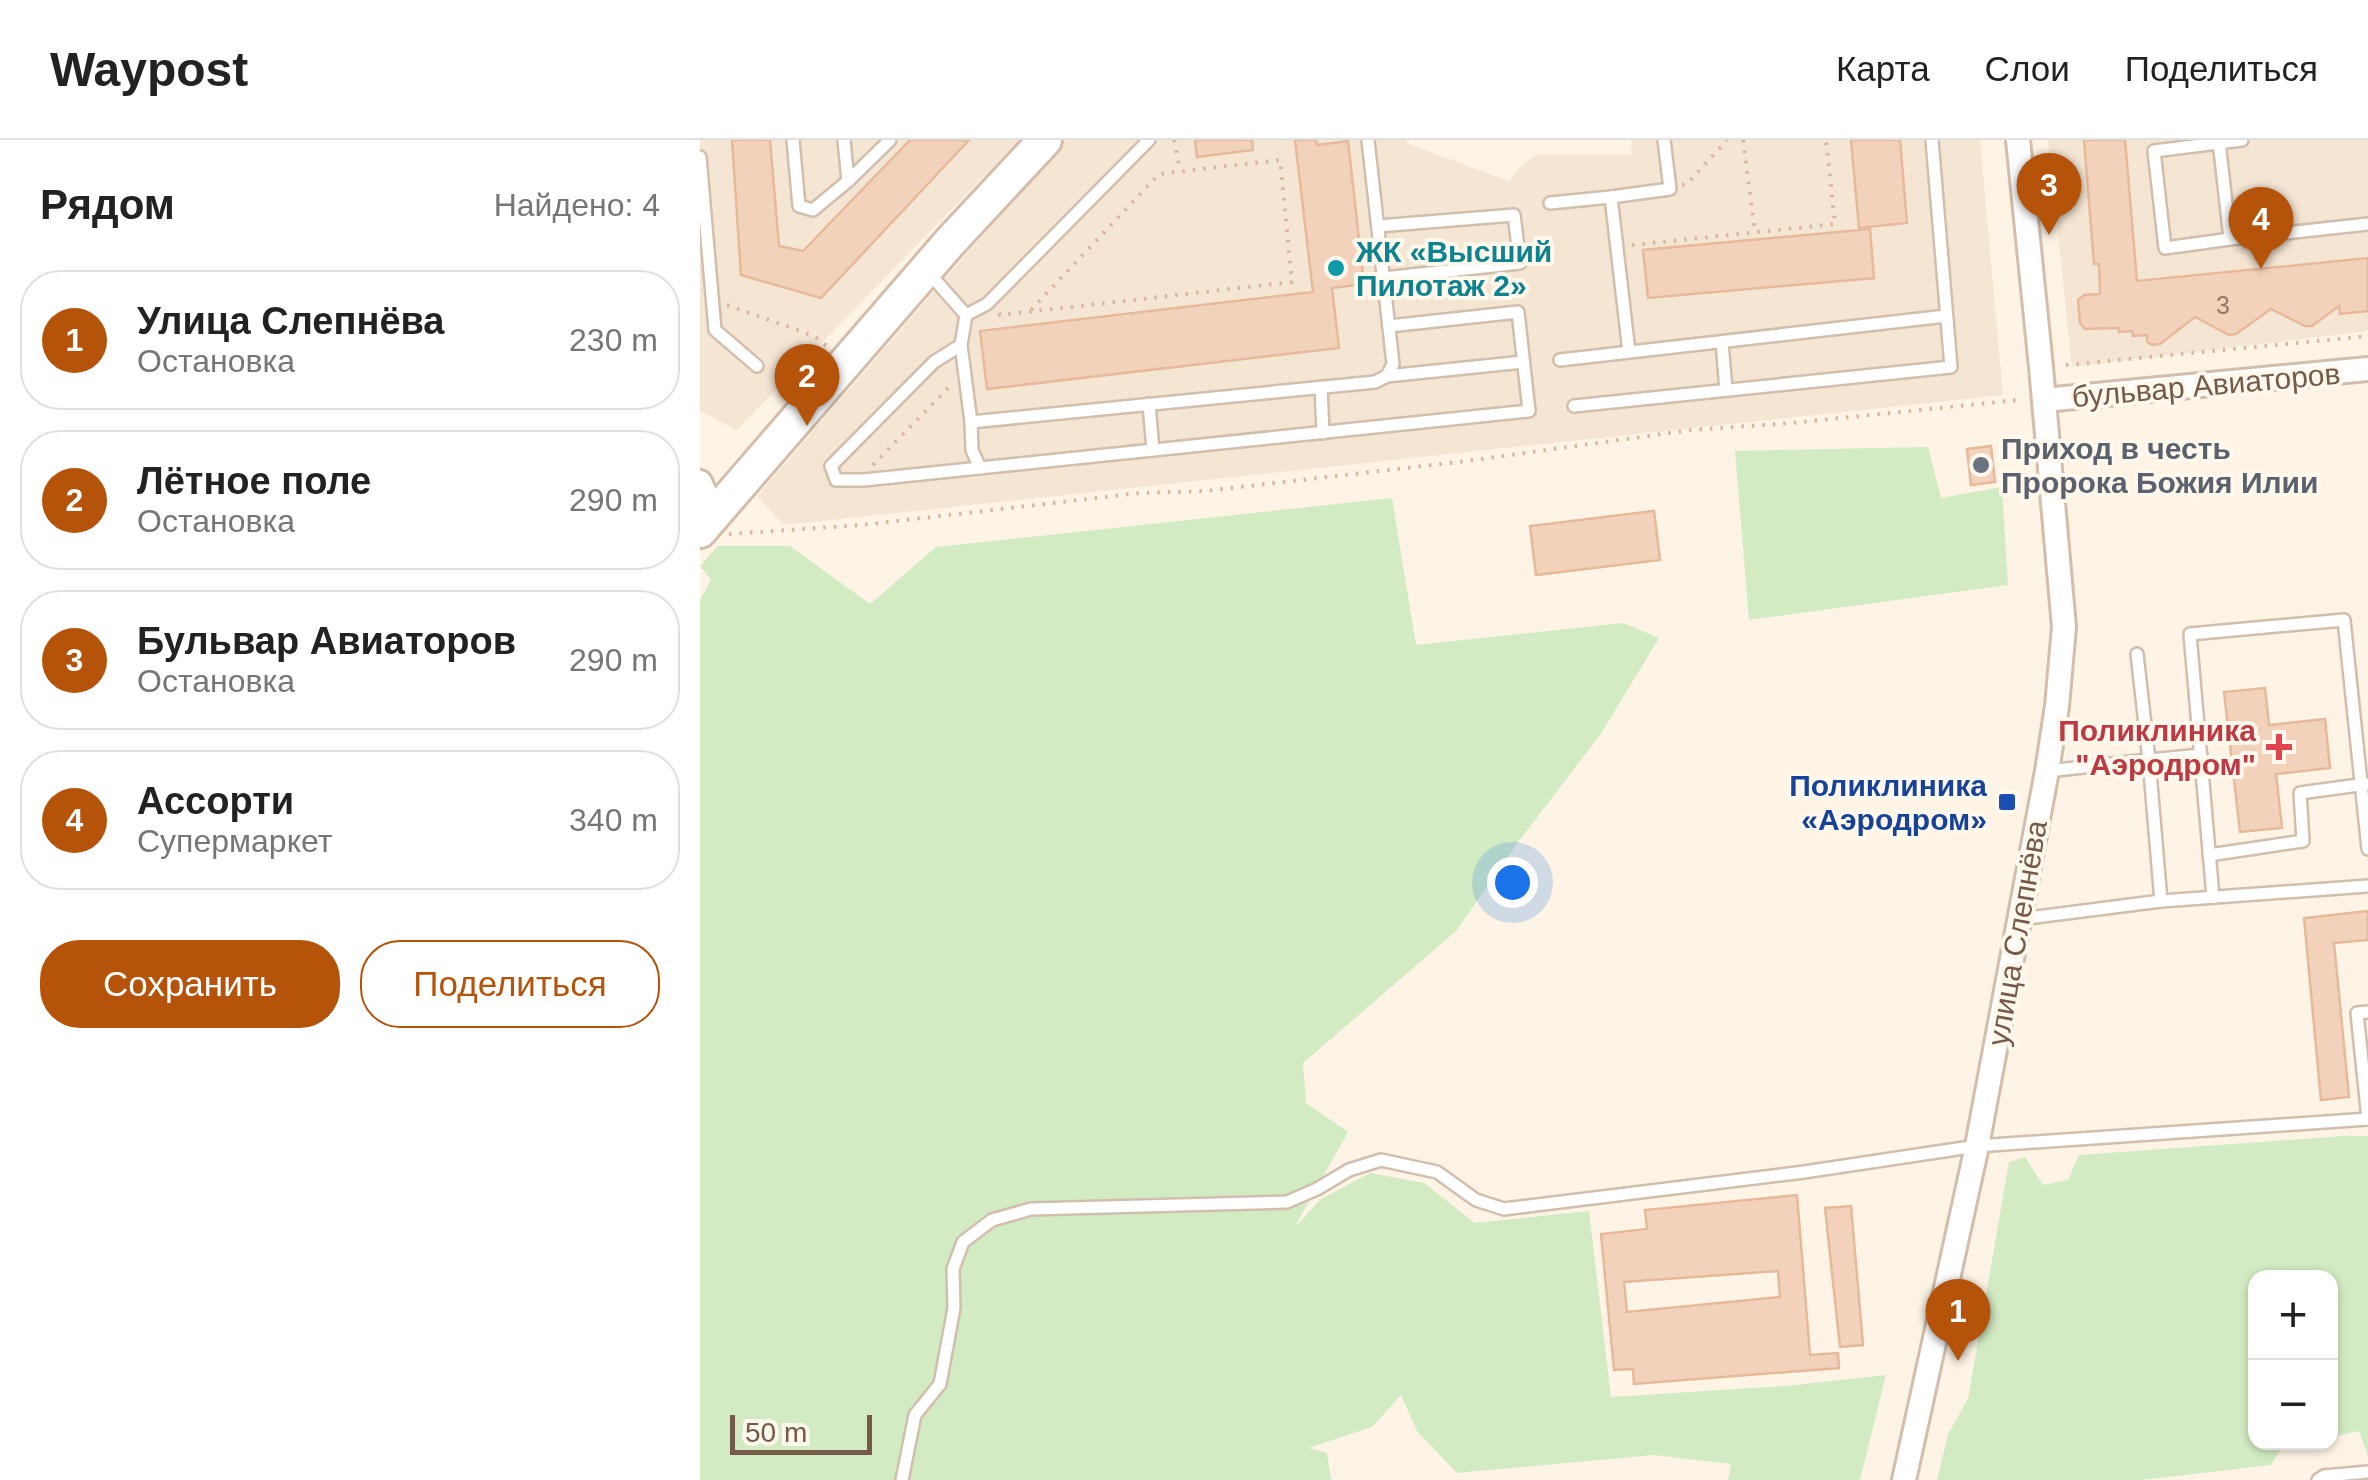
<!DOCTYPE html>
<html lang="ru">
<head>
<meta charset="utf-8">
<style>
	body { margin:0; font-family:Arial,sans-serif; background:#f6f6f6; color:#222 }
	.controls { position:absolute; right:30px; bottom:30px; display:grid; overflow:hidden; border-radius:20px; box-shadow:0 2px 8px #0004 }
	.controls button { width:90px; height:90px; display:grid; place-items:center; padding:0; border:0; border-bottom:2px solid #e0e0e0; background:#fff; color:#222; font:50px sans-serif }
	.scale { position:absolute; left:30px; bottom:25px; width:142px; box-sizing:border-box; padding-left:10px; border:5px solid #765a49; border-top:0; font-size:28px; line-height:35px; white-space:nowrap; color:#765a49; -webkit-text-stroke:8px #fff8ec; paint-order:stroke }
	.you { position:absolute; left:812px; top:742px; width:35px; height:35px; margin:-25px; border:8px solid #fff; border-radius:50%; background:#1a73e8; box-shadow:0 0 0 15px #1a73e833 }
	.badge { display:grid; place-items:center; width:65px; height:65px; border-radius:50%; background:#b45309; color:#fff; font-size:32px; font-weight:700 }
	.pin { position:absolute; translate:-50% -82px; filter:drop-shadow(0 2px 5px #0008) }
	.pin::after { content:''; position:absolute; top:52px; width:35px; height:30px; background:inherit; clip-path:polygon(0 0,100% 0,50% 100%) }
	.list { margin:0; padding:0; list-style:none }
	h2 { display:flex; justify-content:space-between; align-items:center; height:130px; margin:0; padding:0 40px; font-size:42px }
	h2 small { font-size:32px; font-weight:400; color:#767676 }
	.list li { display:grid; grid-template-columns:65px 1fr auto; gap:30px; align-items:center; box-sizing:border-box; height:140px; margin:0 20px 20px; padding:0 20px; border:2px solid #e0e0e0; border-radius:40px }
	.list b { display:block; font-size:38px; white-space:nowrap }
	.list p { margin:0; font-size:32px; white-space:nowrap; color:#767676 }
	.list em { font-size:32px; font-style:normal; color:#767676 }
	.actions { display:flex; gap:20px; padding:30px 40px }
	.actions a { flex:1; padding:22px 0; border:2px solid #b45309; border-radius:40px; text-align:center; font-size:35px; color:#b45309 }
	.actions .main { background:#b45309; color:#fff }
	.map { position:relative; flex:none; width:1668px; height:1340px; overflow:hidden }
	header { display:flex; align-items:center; gap:60px; box-sizing:border-box; height:140px; padding:0 50px; background:#fff; border-bottom:2px solid #e0e0e0 }
	header strong { font-size:48px }
	nav { display:flex; gap:55px; margin-inline-start:auto; font-size:35px }
	main { display:flex }
	aside { flex:1; background:#fff }
	.map>svg:first-child { display:block }
</style>
</head>
<body>
<header>
<strong>Waypost</strong>
<nav><a>Карта</a><a>Слои</a><a>Поделиться</a></nav>
</header>
<main>
<aside>
<h2>Рядом<small>Найдено: 4</small></h2>
<ul class="list">
<li><span class="badge">1</span><div><b>Улица Слепнёва</b><p>Остановка</p></div><em>230 m</em></li>
<li><span class="badge">2</span><div><b>Лётное поле</b><p>Остановка</p></div><em>290 m</em></li>
<li><span class="badge">3</span><div><b>Бульвар Авиаторов</b><p>Остановка</p></div><em>290 m</em></li>
<li><span class="badge">4</span><div><b>Ассорти</b><p>Супермаркет</p></div><em>340 m</em></li>
</ul>
<div class="actions"><a class="main">Сохранить</a><a>Поделиться</a></div>
</aside>
<div class="map">
<svg width="1668" height="1340" viewBox="0 0 1668 1340">
	<rect width="100%" height="100%" fill="#fdf4e5"/>
	<!-- residential -->
	<g fill="#f5e6d3">
		<path d="M 0,0 L 319,0 L 37,290 L 0,271 Z"/>
		<path d="M 365,0 L 706,0 L 711,5 L 809,41 L 824,23 L 837,15 L 932,15 L 931,0 L 1280,0 L 1303,255 L 84,385 L 57,356 Z"/>
		<path d="M 1348,0 L 1668,0 L 1668,191 L 1372,227 Z"/>
	</g>
	<!-- green -->
	<g fill="#d2ebc3">
		<path d="M 1228,307 L 1241,358 L 1302,347 L 1308,445 L 1049,480 L 1035,311 Z"/>
		<path d="M 692,358 L 716,505 L 923,483 L 959,498 L 900,595 L 819,701 L 756,791 L 603,923 L 606,963 L 648,992 L 594,1088 L 621,1059 L 670,1033 L 724,1043 L 775,1083 L 889,1071 L 911,1257 L 1085,1246 L 1186,1235 L 1160,1340 L 1028,1340 L 1031,1324 L 954,1315 L 757,1333 L 717,1291 L 701,1255 L 672,1287 L 608,1308 L 627,1313 L 631,1340 L 0,1340 L 0,460 L 11,440 L 0,426 L 18,406 L 90,406 L 170,464 L 236,407 Z"/>
		<path d="M 1644,996 L 1668,996 L 1668,1316 L 1659,1291 L 1631,1297 L 1630,1138 L 1556,1138 L 1556,1302 L 1603,1303 L 1583,1306 L 1571,1325 L 1442,1340 L 1237,1340 L 1248,1294 L 1268,1259 L 1309,1022 L 1325,1017 L 1343,1045 L 1368,1040 L 1379,1015 Z"/>
	</g>
	<!-- building -->
	<g fill="#f3d2bc" stroke="#e6b99b" stroke-width="2.5" fill-rule="evenodd">
		<path d="M 32,0 L 70,0 L 79,106 L 103,111 L 210,0 L 269,0 L 121,158 L 41,135 Z"/>
		<path d="M 495,0 L 552,0 L 553,10 L 497,17 Z"/>
		<path d="M 595,0 L 616,0 L 617,5 L 648,1 L 664,144 L 632,148 L 639,208 L 287,249 L 280,191 L 613,152 Z"/>
		<path d="M 1151,0 L 1200,0 L 1207,83 L 1159,88 Z"/>
		<path d="M 1384,0 L 1425,0 L 1437,141 L 1668,118 L 1668,171 L 1640,174 L 1639,166 L 1612,186 L 1605,186 L 1571,169 L 1536,194 L 1529,195 L 1495,177 L 1460,204 L 1453,205 L 1447,202 L 1447,195 L 1433,196 L 1432,191 L 1419,192 L 1419,188 L 1385,189 L 1380,183 L 1378,160 L 1384,155 L 1400,154 L 1399,124 L 1394,124 Z"/>
		<path d="M 1170,89 L 1174,138 L 948,158 L 943,110 Z"/>
		<path d="M 1291,306 L 1295,342 L 1271,345 L 1267,309 Z"/>
		<path d="M 954,371 L 960,420 L 836,435 L 830,386 Z"/>
		<path d="M 1565,548 L 1569,585 L 1625,579 L 1630,628 L 1576,634 L 1582,688 L 1540,692 L 1524,552 Z"/>
		<path d="M 1668,771 L 1668,800 L 1634,803 L 1649,957 L 1621,960 L 1604,778 Z"/>
		<path d="M 1097,1055 L 1110,1215 L 1138,1213 L 1139,1228 L 934,1244 L 933,1229 L 914,1230 L 901,1094 L 947,1089 L 945,1070 ZM 1078,1131 L 1080,1157 L 927,1172 L 924,1142 Z"/>
		<path d="M 1151,1066 L 1163,1205 L 1140,1207 L 1125,1068 Z"/>
	</g>
	<g fill="none" stroke-linecap="round" stroke-linejoin="round">
		<!-- lane casing -->
		<g stroke="#d1bead" stroke-width="16">
			<g id="lane">
				<path d="M 93,0 L 99,66 L 113,70 L 148,41"/>
				<path d="M 144,0 L 148,41 L 190,0"/>
				<path d="M 1519,0 L 1519,1 L 1530,99 L 1465,108 L 1454,11 L 1542,0"/>
				<path d="M 0,17 L 15,190 L 57,226"/>
				<path d="M 850,63 L 911,57"/>
				<path d="M 678,86 L 814,75 L 820,123 L 684,138"/>
				<path d="M 1530,99 L 1668,84"/>
				<path d="M 229,133 L 266,175 L 287,164 L 449,0"/>
				<path d="M 266,175 L 261,205 L 271,282 L 675,242 L 687,236 L 693,224 L 668,0"/>
				<path d="M 1022,202 L 1026,250"/>
				<path d="M 261,205 L 234,222 L 131,326 L 136,340 L 164,340 L 829,271 L 818,172 L 689,186"/>
				<path d="M 929,212 L 911,57 L 970,49 L 964,0"/>
				<path d="M 860,220 L 1246,176"/>
				<path d="M 687,236 L 823,222"/>
				<path d="M 621,248 L 623,293"/>
				<path d="M 449,264 L 453,310"/>
				<path d="M 874,266 L 1251,227 L 1232,0"/>
				<path d="M 271,282 L 272,310 L 280,328"/>
				<path d="M 1347,631 L 1449,620 L 1437,514"/>
				<path d="M 1509,715 L 1603,701 L 1600,653 L 1666,644"/>
				<path d="M 1513,757 L 1490,494 L 1644,480 L 1668,709"/>
				<path d="M 1461,761 L 1668,746"/>
				<path d="M 1320,779 L 1461,761 L 1449,620 L 1501,615"/>
				<path d="M 1668,979 L 1657,873 L 1668,872"/>
				<path d="M 202,1340 L 215,1275 L 240,1244 L 254,1168 L 253,1129 L 263,1102 L 292,1080 L 331,1069 L 587,1062 L 617,1049 L 649,1030 L 681,1020 L 737,1032 L 776,1060 L 804,1069 L 1104,1032 L 1277,1006 L 1668,979"/>
				<path d="M 1618,1340 L 1624,1336 L 1668,1332"/>
			</g>
		</g>
		<!-- street casing -->
		<g stroke="#d1bead" stroke-width="28">
			<g id="street">
				<path d="M 1344,260 L 1668,229"/>
				<path d="M 0,342 L 14,372"/>
				<path d="M 1204,1340 L 1277,1006 L 1347,631 L 1357,566 L 1364,487 L 1341,227 L 1318,0"/>
			</g>
		</g>
		<!-- secondary casing -->
		<g stroke="#d4beab" stroke-width="38">
			<path id="secondary" d="M 0,391 L 250,102 L 345,0"/>
		</g>
		<!-- path -->
		<g stroke="#d8b69e" stroke-width="4" stroke-dasharray="2.5 8" stroke-linecap="butt">
			<path d="M 474,0 L 480,31"/>
			<path d="M 1043,0 L 1055,92"/>
			<path d="M 982,45 L 987,44 L 1027,0"/>
			<path d="M 932,105 L 1135,84 L 1126,0"/>
			<path d="M 27,165 L 114,196 L 128,207"/>
			<path d="M 299,173 L 300,175 L 592,142 L 580,20 L 459,34 L 330,171"/>
			<path d="M 1366,225 L 1668,196"/>
			<path d="M 173,325 L 250,246"/>
			<path d="M 29,394 L 162,385 L 440,353 L 505,351 L 767,321 L 991,290 L 1092,283 L 1318,260"/>
		</g>
		<!-- lane -->
		<use href="#lane" stroke="#fff" stroke-width="11"/>
		<!-- street -->
		<use href="#street" stroke="#fff" stroke-width="22"/>
		<!-- secondary -->
		<use href="#secondary" stroke="#fff" stroke-width="32"/>
	</g>
	<!-- markers -->
	<circle fill="#0f9aa8" stroke="#fff8ec" stroke-width="4" cx="636" cy="128" r="10"/>
	<circle fill="#6b7280" stroke="#fff8ec" stroke-width="4" cx="1281" cy="325" r="10"/>
	<path fill="#e0444e" stroke="#fff8ec" stroke-width="4" d="M1574 592h10v10h10v10h-10v10h-10v-10h-10v-10h10z"/>
	<rect fill="#1a4fb4" stroke="#fff8ec" stroke-width="4" x="1297" y="652" width="20" height="20" rx="5"/>
	<g text-anchor="middle" dominant-baseline="central" stroke-width="8" stroke-linejoin="round" paint-order="stroke">
		<!-- number labels -->
		<g font-size="25" fill="#957866">
			<text x="1523" y="165">3</text>
		</g>
		<!-- culture labels -->
		<g font-size="30" font-weight="bold" fill="#0d838f" stroke="#fff8ec" text-anchor="start">
			<text x="656" y="111">ЖК «Высший<tspan x="656" dy="34">Пилотаж 2»</tspan></text>
		</g>
		<!-- street labels -->
		<g font-size="30" fill="#765a49" stroke="#fff8ec">
			<text transform="translate(1506 245) rotate(-5)">бульвар Авиаторов</text>
			<text transform="translate(1317 793) rotate(-80)">улица Слепнёва</text>
		</g>
		<!-- worship labels -->
		<g font-size="30" font-weight="bold" fill="#5b616d" stroke="#fff8ec" text-anchor="start">
			<text x="1301" y="308">Приход в честь<tspan x="1301" dy="34">Пророка Божия Илии</tspan></text>
		</g>
		<!-- health labels -->
		<g font-size="30" font-weight="bold" fill="#be3a42" stroke="#fff8ec" text-anchor="end">
			<text x="1556" y="590">Поликлиника<tspan x="1556" dy="34">"Аэродром"</tspan></text>
		</g>
		<!-- transit labels -->
		<g font-size="30" font-weight="bold" fill="#164399" stroke="#fff8ec" text-anchor="end">
			<text x="1287" y="645">Поликлиника<tspan x="1287" dy="34">«Аэродром»</tspan></text>
		</g>
	</g>
</svg>
<div class="controls">
<button>+</button>
<button>−</button>
</div>
<div class="scale">50 m</div>
<div class="you"></div>
<div class="pin badge" style="left:1258px;top:1221px">1</div>
<div class="pin badge" style="left:107px;top:286px">2</div>
<div class="pin badge" style="left:1349px;top:95px">3</div>
<div class="pin badge" style="left:1561px;top:129px">4</div>
</div>
</main>
</body>
</html>
